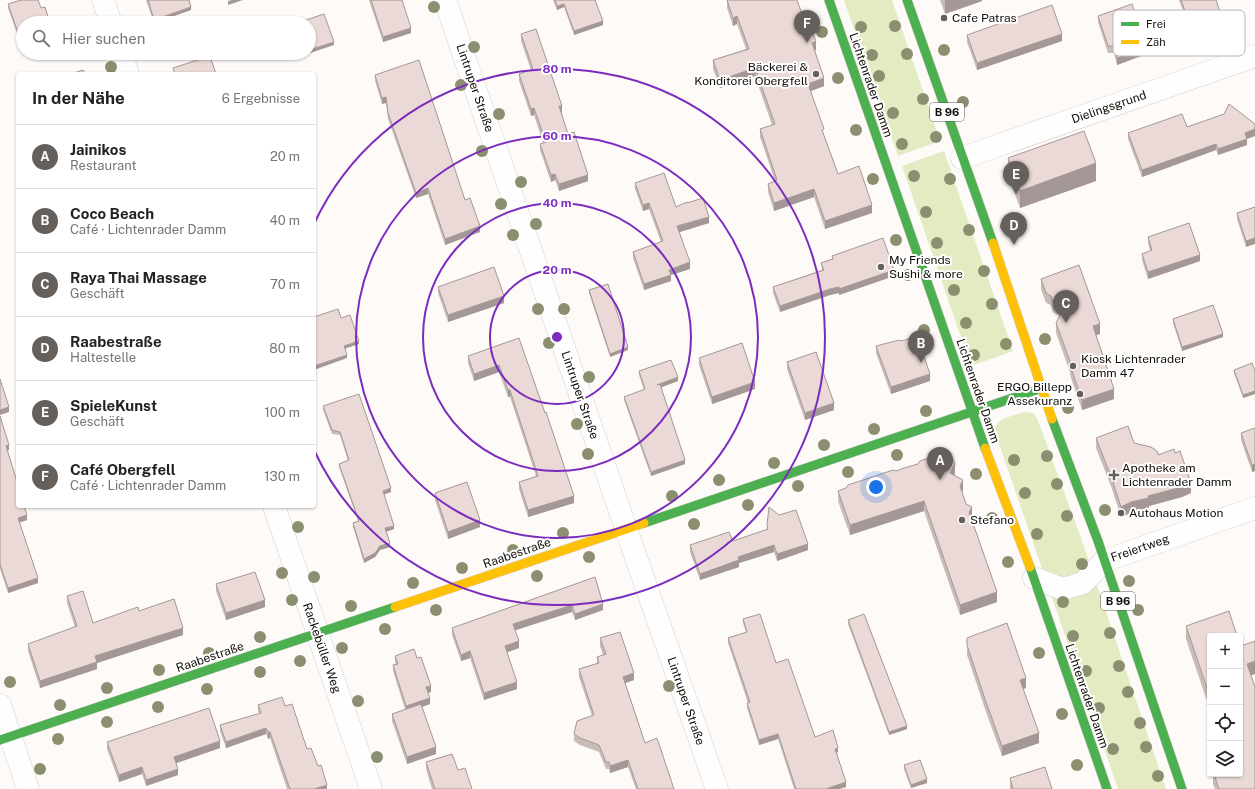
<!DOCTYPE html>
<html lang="de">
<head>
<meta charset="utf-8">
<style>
	body { margin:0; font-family:"Public Sans",sans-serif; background:#f2f2f2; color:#222 }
	.controls { position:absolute; right:12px; bottom:12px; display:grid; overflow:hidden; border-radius:4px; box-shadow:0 1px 3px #0004 }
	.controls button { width:36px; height:36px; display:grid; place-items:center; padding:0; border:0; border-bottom:1px solid #e0e0e0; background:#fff; color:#222; font:20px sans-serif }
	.you { position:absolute; left:876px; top:487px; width:14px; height:14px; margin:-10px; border:3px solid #fff; border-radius:50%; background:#1a73e8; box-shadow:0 0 0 6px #1a73e833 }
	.badge { display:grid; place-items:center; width:26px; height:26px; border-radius:50%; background:#65605c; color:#fff; font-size:13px; font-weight:700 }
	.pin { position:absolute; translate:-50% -33px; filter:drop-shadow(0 1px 2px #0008) }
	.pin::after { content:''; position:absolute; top:21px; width:14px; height:12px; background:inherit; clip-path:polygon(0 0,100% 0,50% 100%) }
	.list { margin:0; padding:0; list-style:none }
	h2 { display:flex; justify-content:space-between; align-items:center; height:52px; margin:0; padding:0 16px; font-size:17px }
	h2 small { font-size:13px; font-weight:400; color:#767676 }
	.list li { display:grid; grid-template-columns:26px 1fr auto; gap:12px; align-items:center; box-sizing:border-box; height:64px; padding:0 16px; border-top:1px solid #e0e0e0 }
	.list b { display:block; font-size:15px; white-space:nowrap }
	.list p { margin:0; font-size:13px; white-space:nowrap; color:#767676 }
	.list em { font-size:13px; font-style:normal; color:#767676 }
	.icon { flex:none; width:22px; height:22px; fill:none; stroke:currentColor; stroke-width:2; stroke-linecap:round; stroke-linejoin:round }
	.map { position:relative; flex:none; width:1255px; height:789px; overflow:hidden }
	.search { position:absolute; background:#fff; box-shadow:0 1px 3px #0004; left:16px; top:16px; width:300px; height:44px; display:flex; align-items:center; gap:10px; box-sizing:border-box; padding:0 14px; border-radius:22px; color:#767676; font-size:15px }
	.panel { position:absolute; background:#fff; box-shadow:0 1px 3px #0004; left:16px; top:72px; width:300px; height:436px; border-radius:4px }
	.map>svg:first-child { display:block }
</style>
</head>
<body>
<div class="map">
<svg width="1255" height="789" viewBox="0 0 1255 789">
	<rect width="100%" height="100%" fill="#fdfaf8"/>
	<!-- green -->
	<g fill="#e2ebc1">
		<path d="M 844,0 L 892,0 L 940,141 L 898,156 Z"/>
		<path d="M 944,151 L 1013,351 L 971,366 L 902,166 Z"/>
		<path d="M 1024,412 L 1033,413 L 1037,418 L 1081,538 L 1166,789 L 1118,789 L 995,432 C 994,418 1013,416 1024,412 Z"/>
	</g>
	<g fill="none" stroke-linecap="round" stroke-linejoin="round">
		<!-- street casing -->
		<g stroke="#d5d1cd" stroke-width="23">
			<g id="street">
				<path d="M 103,0 L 111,23"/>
				<path d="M 445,0 L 633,549 L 717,789"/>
				<path d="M 121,53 L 128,74"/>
				<path d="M 962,158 L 1255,56"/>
				<path d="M 274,506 L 371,789"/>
				<path d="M 1034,578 L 1063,589 L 1083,583 L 1104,561 L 1255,508"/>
				<path d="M 0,705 L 28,789"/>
			</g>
		</g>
		<!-- fast casing -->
		<g stroke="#d5d1cd" stroke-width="10">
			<g id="fast">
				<path d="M 829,0 L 985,448"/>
				<path d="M 907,0 L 993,243"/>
				<path d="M 1052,419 L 1098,541 L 1182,789"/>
				<path d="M 644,523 L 1042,388"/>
				<path d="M 1030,567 L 1107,789"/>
				<path d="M 0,740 L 395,607"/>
			</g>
		</g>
		<!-- slow casing -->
		<g stroke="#d5d1cd" stroke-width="10">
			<g id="slow">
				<path d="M 993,243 L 1052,419"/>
				<path d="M 985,448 L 1030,567"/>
				<path d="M 395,607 L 644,523"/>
			</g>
		</g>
		<!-- street -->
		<use href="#street" stroke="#fffefe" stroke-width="22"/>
		<!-- fast -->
		<use href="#fast" stroke="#4caf50" stroke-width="9"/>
		<!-- slow -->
		<use href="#slow" stroke="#ffc107" stroke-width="9"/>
	</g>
	<!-- trees -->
	<g fill="#8b8f70">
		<circle cx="434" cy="7" r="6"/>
		<circle cx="895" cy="26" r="6"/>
		<circle cx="861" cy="27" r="6"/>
		<circle cx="822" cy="32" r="6"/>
		<circle cx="474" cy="47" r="6"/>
		<circle cx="944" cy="50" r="6"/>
		<circle cx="907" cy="54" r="6"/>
		<circle cx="872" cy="55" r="6"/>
		<circle cx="111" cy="67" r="6"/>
		<circle cx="879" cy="76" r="6"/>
		<circle cx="838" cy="78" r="6"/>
		<circle cx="461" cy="85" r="6"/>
		<circle cx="923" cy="99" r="6"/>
		<circle cx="963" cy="102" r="6"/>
		<circle cx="893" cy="113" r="6"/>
		<circle cx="499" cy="114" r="6"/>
		<circle cx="856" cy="130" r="6"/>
		<circle cx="936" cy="137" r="6"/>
		<circle cx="902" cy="144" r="6"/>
		<circle cx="482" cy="151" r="6"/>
		<circle cx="914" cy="176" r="6"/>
		<circle cx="873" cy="179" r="6"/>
		<circle cx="950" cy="179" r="6"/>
		<circle cx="521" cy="182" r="6"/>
		<circle cx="501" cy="204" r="6"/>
		<circle cx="926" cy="212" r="6"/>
		<circle cx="536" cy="224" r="6"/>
		<circle cx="1006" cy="226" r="6"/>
		<circle cx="969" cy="230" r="6"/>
		<circle cx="513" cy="235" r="6"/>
		<circle cx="896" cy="240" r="6"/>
		<circle cx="937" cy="243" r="6"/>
		<circle cx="984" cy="271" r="6"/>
		<circle cx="908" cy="275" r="6"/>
		<circle cx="954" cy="290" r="6"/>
		<circle cx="992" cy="304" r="6"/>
		<circle cx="538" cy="309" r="6"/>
		<circle cx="564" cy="309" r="6"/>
		<circle cx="966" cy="323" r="6"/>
		<circle cx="924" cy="330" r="6"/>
		<circle cx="1045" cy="339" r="6"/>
		<circle cx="549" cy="343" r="6"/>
		<circle cx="1006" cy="344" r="6"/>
		<circle cx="974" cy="355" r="6"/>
		<circle cx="589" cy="377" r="6"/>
		<circle cx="1068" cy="408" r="6"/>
		<circle cx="926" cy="411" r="6"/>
		<circle cx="577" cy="424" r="6"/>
		<circle cx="874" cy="429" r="6"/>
		<circle cx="824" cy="445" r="6"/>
		<circle cx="588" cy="454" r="6"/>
		<circle cx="897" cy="455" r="6"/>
		<circle cx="1047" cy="456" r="6"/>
		<circle cx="1014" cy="460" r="6"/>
		<circle cx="774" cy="463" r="6"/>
		<circle cx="848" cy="472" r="6"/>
		<circle cx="976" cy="474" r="6"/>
		<circle cx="719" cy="480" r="6"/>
		<circle cx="1057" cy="484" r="6"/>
		<circle cx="798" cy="486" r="6"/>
		<circle cx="1025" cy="493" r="6"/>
		<circle cx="672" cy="496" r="6"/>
		<circle cx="748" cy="505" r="6"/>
		<circle cx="1105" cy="510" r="6"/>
		<circle cx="1067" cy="516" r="6"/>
		<circle cx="992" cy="518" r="6"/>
		<circle cx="694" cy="524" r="6"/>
		<circle cx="298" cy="527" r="6"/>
		<circle cx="563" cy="533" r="6"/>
		<circle cx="1037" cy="534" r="6"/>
		<circle cx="513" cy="550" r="6"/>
		<circle cx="589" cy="557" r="6"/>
		<circle cx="1008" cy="562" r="6"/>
		<circle cx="1082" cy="564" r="6"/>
		<circle cx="462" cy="568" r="6"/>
		<circle cx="282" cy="573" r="6"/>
		<circle cx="537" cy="576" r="6"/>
		<circle cx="314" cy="577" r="6"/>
		<circle cx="1129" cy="581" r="6"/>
		<circle cx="413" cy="583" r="6"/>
		<circle cx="292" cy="600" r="6"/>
		<circle cx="1063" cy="602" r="6"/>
		<circle cx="351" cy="606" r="6"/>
		<circle cx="436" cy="610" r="6"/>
		<circle cx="1138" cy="610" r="6"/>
		<circle cx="385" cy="629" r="6"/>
		<circle cx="1110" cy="633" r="6"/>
		<circle cx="1073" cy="636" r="6"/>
		<circle cx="260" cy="637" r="6"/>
		<circle cx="342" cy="648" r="6"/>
		<circle cx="209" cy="653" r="6"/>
		<circle cx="1039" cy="653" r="6"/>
		<circle cx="300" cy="661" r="6"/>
		<circle cx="1119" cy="666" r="6"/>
		<circle cx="159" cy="670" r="6"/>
		<circle cx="1086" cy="671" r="6"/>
		<circle cx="260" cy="672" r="6"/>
		<circle cx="10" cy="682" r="6"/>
		<circle cx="669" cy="686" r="6"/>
		<circle cx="107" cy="688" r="6"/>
		<circle cx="207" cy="689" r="6"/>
		<circle cx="1128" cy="692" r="6"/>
		<circle cx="358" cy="701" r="6"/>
		<circle cx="60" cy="705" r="6"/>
		<circle cx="158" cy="707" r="6"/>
		<circle cx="1099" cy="708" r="6"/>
		<circle cx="1062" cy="714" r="6"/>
		<circle cx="107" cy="722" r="6"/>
		<circle cx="1140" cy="723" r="6"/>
		<circle cx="58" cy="739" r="6"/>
		<circle cx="1146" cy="747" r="6"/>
		<circle cx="1113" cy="749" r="6"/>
		<circle cx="377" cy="757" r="6"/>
		<circle cx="1077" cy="765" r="6"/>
		<circle cx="40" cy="769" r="6"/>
		<circle cx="1158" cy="776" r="6"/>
	</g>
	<!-- wall -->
	<g fill="#c9bbb8">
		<path d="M 146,0 L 189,0 L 191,10 L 154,23 Z"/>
		<path d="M 369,0 L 402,0 L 411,33 L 383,42 Z"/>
		<path d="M 553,0 L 595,0 L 603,25 L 574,35 L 564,7 L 557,10 Z"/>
		<path d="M 727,0 L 802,14 L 816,50 L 815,50 L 824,86 L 811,91 L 824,135 L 838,174 L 872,213 L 825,229 L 814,197 L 774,211 L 768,192 L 768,184 L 775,181 L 760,137 L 760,129 L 772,125 L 755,76 L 720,88 L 713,69 L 713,60 L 746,49 L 737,24 L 733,26 L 727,8 Z"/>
		<path d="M 940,0 L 982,0 L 982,1 L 945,14 Z"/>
		<path d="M 1179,0 L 1216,0 L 1226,32 L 1195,43 Z"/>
		<path d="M 8,4 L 41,8 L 23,23 L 23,51 L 8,8 Z"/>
		<path d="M 1098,16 L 1142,41 L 1141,41 L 1144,55 L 1117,65 L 1114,53 L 1108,53 L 1098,22 Z"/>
		<path d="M 521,34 L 562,112 L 561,113 L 568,134 L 588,181 L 559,191 L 555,180 L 551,182 L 540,150 L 540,144 L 543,143 L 534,115 L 531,116 L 519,81 L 519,74 L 531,70 L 521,41 Z"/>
		<path d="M 967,35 L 1062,41 L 977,70 L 967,42 Z"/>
		<path d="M 375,75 L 465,200 L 480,232 L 445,245 L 428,194 L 416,198 L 388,119 L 386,103 L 382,104 L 375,81 Z"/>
		<path d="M 1187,127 L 1247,139 L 1247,145 L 1218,155 L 1216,150 L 1142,177 L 1128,139 L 1128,133 Z"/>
		<path d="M 1008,158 L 1096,181 L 1020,208 L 1008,175 Z"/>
		<path d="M 635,183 L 676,207 L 687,203 L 709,223 L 679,232 L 690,269 L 671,275 L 671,281 L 644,290 L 633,258 L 633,252 L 661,242 L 649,209 L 643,211 L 635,189 Z"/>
		<path d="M 1255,207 L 1246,247 L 1237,219 L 1237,213 Z"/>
		<path d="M 1148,237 L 1200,261 L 1148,279 L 1142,260 L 1142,254 L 1150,251 L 1148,243 Z"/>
		<path d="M 832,256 L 894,276 L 839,295 L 839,293 L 830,295 L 780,312 L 773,293 L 773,287 L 822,270 L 821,263 L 832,259 Z"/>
		<path d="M 1041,279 L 1100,334 L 1096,335 L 1114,399 L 1082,410 L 1070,375 L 1070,372 L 1056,333 L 1056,323 L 1060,316 L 1053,312 L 1051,305 L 1046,303 L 1041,289 Z"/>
		<path d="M 438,287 L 504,303 L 448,322 L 438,293 Z"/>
		<path d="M 589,290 L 628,350 L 610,357 L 589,293 Z"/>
		<path d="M 1173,319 L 1223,337 L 1182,351 L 1173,323 Z"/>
		<path d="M 519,338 L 574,503 L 528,517 L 519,489 L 519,482 L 536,476 L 510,397 L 508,397 L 499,372 L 474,381 L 468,363 L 468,356 Z"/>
		<path d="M 902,341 L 930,381 L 891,394 L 876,353 L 876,346 Z"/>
		<path d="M 699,358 L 755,389 L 712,404 L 699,365 Z"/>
		<path d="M 787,362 L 834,410 L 805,420 L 787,369 Z"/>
		<path d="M 1234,370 L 1255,371 L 1255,394 L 1243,398 L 1234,373 Z"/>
		<path d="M 639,371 L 678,381 L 661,387 L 685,464 L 651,476 L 624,400 L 624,397 L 644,390 L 639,375 Z"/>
		<path d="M 323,406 L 391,492 L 384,494 L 394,529 L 386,532 L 390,547 L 380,550 L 375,557 L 364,563 L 353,527 L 353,523 L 358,521 L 339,467 L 339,464 L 348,461 L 340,435 L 332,434 L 323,410 Z"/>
		<path d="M 0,416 L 9,450 L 7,451 L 27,520 L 19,523 L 38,583 L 8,593 L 0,569 Z"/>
		<path d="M 1255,428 L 1255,471 L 1252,472 L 1241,440 L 1241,433 Z"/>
		<path d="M 1096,438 L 1158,455 L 1191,493 L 1182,497 L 1149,506 L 1149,508 L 1131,513 L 1121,517 L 1112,489 L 1096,448 Z"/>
		<path d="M 896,471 L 955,474 L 954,475 L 963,490 L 962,492 L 966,504 L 972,517 L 971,518 L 997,602 L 960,615 L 924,511 L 850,535 L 838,501 L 838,491 Z"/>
		<path d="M 435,493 L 480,527 L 448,539 L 435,500 Z"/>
		<path d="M 767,525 L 808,550 L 777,561 L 774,552 L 739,563 L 739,567 L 700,580 L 690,552 L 690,545 L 733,541 L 767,530 Z"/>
		<path d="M 595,577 L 603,610 L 575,620 L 572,612 L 515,630 L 519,648 L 507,652 L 517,689 L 484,700 L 470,658 L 461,661 L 452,635 L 452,628 Z"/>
		<path d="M 216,584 L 265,607 L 226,620 L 216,591 Z"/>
		<path d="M 67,596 L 93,623 L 139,611 L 183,635 L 97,663 L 97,669 L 40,688 L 28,651 L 28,644 L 75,627 L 67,603 Z"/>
		<path d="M 743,619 L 776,663 L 815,737 L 838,752 L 837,753 L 846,787 L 839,789 L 794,789 L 778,739 L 759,745 L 747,708 L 747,703 L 748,703 L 728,643 L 728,638 L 746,632 L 743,623 Z"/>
		<path d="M 848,620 L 907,729 L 889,735 L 848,624 Z"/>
		<path d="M 1186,626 L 1210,636 L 1210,710 L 1186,639 Z"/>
		<path d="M 600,638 L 634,680 L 625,683 L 645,743 L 668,774 L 674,789 L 636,789 L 628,767 L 610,773 L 609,769 L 606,769 L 599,752 L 580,745 L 574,741 L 574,734 L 592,716 L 579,677 L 579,669 L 597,663 L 597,657 L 603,655 L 600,646 Z"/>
		<path d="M 967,638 L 1026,688 L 1023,689 L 1039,743 L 1002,756 L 986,712 L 967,655 Z"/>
		<path d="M 395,656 L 417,658 L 431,692 L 428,693 L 430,704 L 422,707 L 436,754 L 407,764 L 392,721 L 392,714 L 405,709 L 393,671 L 393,665 L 396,664 L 395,662 Z"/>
		<path d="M 1251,676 L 1255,789 L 1215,789 L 1213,784 L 1213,774 L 1240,774 Z"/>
		<path d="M 258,705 L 285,706 L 307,749 L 318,766 L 327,789 L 287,789 L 270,738 L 268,739 L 266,734 L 226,748 L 220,731 L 220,725 L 259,714 L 258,711 Z"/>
		<path d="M 107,742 L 220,748 L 176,763 L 178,775 L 146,786 L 142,774 L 119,782 L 107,749 Z"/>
		<path d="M 426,762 L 458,770 L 472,789 L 432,789 L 426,769 Z"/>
		<path d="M 904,765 L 927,783 L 911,788 L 904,769 Z"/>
		<path d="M 1010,778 L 1052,789 L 1010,789 Z"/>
	</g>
	<!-- shaded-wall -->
	<g fill="#a49896">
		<path d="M 232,0 L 243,0 L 228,5 L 228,1 Z"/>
		<path d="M 945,0 L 982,0 L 982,1 L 945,14 Z"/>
		<path d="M 564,4 L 564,7 L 557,10 L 557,6 Z"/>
		<path d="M 191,7 L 191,10 L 154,23 L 154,20 Z"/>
		<path d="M 737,16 L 737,24 L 733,26 L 733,18 Z"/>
		<path d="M 603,21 L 603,25 L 574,35 L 574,31 Z"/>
		<path d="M 411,28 L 411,33 L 383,42 L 383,37 Z"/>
		<path d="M 1226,29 L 1226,32 L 1195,43 L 1195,40 Z"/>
		<path d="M 1062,34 L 1062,41 L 977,70 L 977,63 Z"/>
		<path d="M 1142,34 L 1142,41 L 1139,42 L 1139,35 Z"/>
		<path d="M 816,41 L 816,50 L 812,51 L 812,43 Z"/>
		<path d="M 334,42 L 334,45 L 304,55 L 304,53 L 309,53 L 309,50 Z"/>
		<path d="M 1144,48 L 1144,55 L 1117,65 L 1117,58 Z"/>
		<path d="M 755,68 L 755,76 L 720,88 L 720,80 Z"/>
		<path d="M 824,78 L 824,86 L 808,92 L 808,84 Z"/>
		<path d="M 386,97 L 386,103 L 382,104 L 382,98 Z"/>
		<path d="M 559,106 L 562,106 L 562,112 L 559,113 Z"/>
		<path d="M 534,108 L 534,115 L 531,116 L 531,109 Z"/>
		<path d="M 1255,129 L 1255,136 L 1247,139 L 1247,145 L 1218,155 L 1218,149 L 1245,133 Z"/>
		<path d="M 1216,144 L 1216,150 L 1142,177 L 1142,170 Z"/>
		<path d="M 1096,163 L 1096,181 L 1020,208 L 1020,191 Z"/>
		<path d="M 555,174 L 555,180 L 551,182 L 551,175 Z"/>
		<path d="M 588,175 L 588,181 L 559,191 L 559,184 Z"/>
		<path d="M 428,188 L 428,194 L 416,198 L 416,193 Z"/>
		<path d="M 814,189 L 814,197 L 774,211 L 774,203 Z"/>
		<path d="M 649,203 L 649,209 L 643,211 L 643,205 Z"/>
		<path d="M 872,205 L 872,213 L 825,229 L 825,221 Z"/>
		<path d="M 709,217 L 709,223 L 677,233 L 677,226 Z"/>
		<path d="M 480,226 L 480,232 L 445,245 L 445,239 Z"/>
		<path d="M 1255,238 L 1255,244 L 1246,247 L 1246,241 Z"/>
		<path d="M 1200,255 L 1200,261 L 1148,279 L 1148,272 Z"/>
		<path d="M 690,262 L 690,269 L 671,275 L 671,281 L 644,290 L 644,284 L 669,270 Z"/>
		<path d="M 894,270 L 894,276 L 839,295 L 839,289 Z"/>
		<path d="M 839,287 L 839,293 L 830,295 L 780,312 L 780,306 L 830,289 Z"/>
		<path d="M 504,296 L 504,303 L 448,322 L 448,315 Z"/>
		<path d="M 1100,324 L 1100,334 L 1093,336 L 1093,326 Z"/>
		<path d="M 1223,334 L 1223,337 L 1182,351 L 1182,347 Z"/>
		<path d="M 359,341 L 359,344 L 344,349 L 344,346 Z"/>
		<path d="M 628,347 L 628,350 L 610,357 L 610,354 Z"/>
		<path d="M 347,355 L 347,358 L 314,370 L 314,366 Z"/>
		<path d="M 499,365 L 499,372 L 474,381 L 474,374 Z"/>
		<path d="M 930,374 L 930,381 L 891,394 L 891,387 Z"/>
		<path d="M 678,377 L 678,381 L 657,389 L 657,385 Z"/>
		<path d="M 755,382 L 755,389 L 712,404 L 712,397 Z"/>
		<path d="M 1114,389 L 1114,399 L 1082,410 L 1082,400 Z"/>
		<rect x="508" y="390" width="2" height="7"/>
		<path d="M 1255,391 L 1255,394 L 1243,398 L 1243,395 Z"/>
		<path d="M 834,403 L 834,410 L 805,420 L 805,413 Z"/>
		<path d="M 9,407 L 9,412 L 0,415 L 0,410 Z"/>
		<path d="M 9,445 L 9,450 L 6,451 L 6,446 Z"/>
		<path d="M 685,460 L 685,464 L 651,476 L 651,472 Z"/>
		<path d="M 955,464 L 955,474 L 950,483 L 950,473 Z"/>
		<path d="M 1255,464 L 1255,471 L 1252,472 L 1252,465 Z"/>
		<path d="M 963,480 L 963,490 L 960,496 L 960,486 Z"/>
		<path d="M 1191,483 L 1191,493 L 1182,497 L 1149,506 L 1149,508 L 1131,513 L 1121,517 L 1121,507 L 1131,502 L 1148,496 Z"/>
		<path d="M 391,488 L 391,492 L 383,495 L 383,491 Z"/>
		<path d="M 574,496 L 574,503 L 528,517 L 528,510 Z"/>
		<path d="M 924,501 L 924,511 L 850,535 L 850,525 Z"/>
		<path d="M 972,507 L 972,517 L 969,522 L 969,512 Z"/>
		<path d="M 27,515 L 27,520 L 18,523 L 18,518 Z"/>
		<path d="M 480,520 L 480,527 L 448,539 L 448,532 Z"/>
		<path d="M 394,526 L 394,529 L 385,532 L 385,528 Z"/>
		<path d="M 390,543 L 390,547 L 380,550 L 375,557 L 364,563 L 364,559 L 380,546 Z"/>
		<path d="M 808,544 L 808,550 L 777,561 L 777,554 Z"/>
		<path d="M 774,545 L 774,552 L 739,563 L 739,567 L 700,580 L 700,574 L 738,557 Z"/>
		<path d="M 38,578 L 38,583 L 8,593 L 8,588 Z"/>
		<path d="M 997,592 L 997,602 L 960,615 L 960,605 Z"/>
		<path d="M 265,600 L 265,607 L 226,620 L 226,613 Z"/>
		<path d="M 603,604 L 603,610 L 575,620 L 575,614 Z"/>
		<path d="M 572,605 L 572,612 L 513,631 L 513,624 Z"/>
		<path d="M 183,628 L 183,635 L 97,663 L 97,669 L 40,688 L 40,681 L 95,656 Z"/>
		<path d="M 519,641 L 519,648 L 505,653 L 505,646 Z"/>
		<path d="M 470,651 L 470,658 L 461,661 L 461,655 Z"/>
		<path d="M 1255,661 L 1255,674 L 1247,677 L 1247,664 Z"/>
		<path d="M 634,673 L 634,680 L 623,684 L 623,677 Z"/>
		<path d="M 1026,678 L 1026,688 L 1020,690 L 1020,680 Z"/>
		<path d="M 517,682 L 517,689 L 484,700 L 484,693 Z"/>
		<path d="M 431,686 L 431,692 L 426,693 L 426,687 Z"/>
		<path d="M 430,698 L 430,704 L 406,712 L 406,706 Z"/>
		<path d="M 907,726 L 907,729 L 889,735 L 889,732 Z"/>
		<path d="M 266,728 L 266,734 L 226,748 L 226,742 Z"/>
		<path d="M 268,732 L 270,732 L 270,738 L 268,739 Z"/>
		<path d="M 1039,733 L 1039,743 L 1002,756 L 1002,746 Z"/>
		<path d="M 778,734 L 778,739 L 759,745 L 759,740 Z"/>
		<path d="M 220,741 L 220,748 L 174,764 L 174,757 Z"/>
		<path d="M 436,747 L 436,754 L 407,764 L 407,757 Z"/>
		<path d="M 838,748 L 838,752 L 835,753 L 835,749 Z"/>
		<path d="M 628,760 L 628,767 L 610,773 L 610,766 Z"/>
		<path d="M 142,767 L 142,774 L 119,782 L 119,775 Z"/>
		<path d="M 178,769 L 178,775 L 146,786 L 146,780 Z"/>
		<path d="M 927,779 L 927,783 L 911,788 L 911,785 Z"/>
		<path d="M 846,782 L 846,787 L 839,789 L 826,789 Z"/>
		<path d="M 327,785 L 327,789 L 314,789 Z"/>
	</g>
	<!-- building -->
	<g fill="#ead9d6" stroke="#a49896">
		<path d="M 21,0 L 38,0 L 41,8 L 45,7 L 50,23 L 23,23 L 23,47 L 8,4 Z"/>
		<path d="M 148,0 L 189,0 L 191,7 L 154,20 Z"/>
		<path d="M 371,0 L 402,0 L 411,28 L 383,37 Z"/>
		<path d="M 555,0 L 595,0 L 603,21 L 574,31 L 564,4 L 557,6 Z"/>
		<path d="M 727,0 L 797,0 L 802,14 L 804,13 L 816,41 L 812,43 L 824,78 L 808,84 L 824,129 L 822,130 L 838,174 L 859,166 L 872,205 L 825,221 L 814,189 L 774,203 L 768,184 L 777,180 L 760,129 L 775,124 L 755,68 L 720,80 L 713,60 L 749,49 L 737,16 L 733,18 Z"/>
		<path d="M 1181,0 L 1216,0 L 1226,29 L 1195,40 Z"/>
		<path d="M 1132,4 L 1142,34 L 1139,35 L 1144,48 L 1117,58 L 1114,46 L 1108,46 L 1098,16 Z"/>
		<path d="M 1052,5 L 1062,34 L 977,63 L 967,35 Z"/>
		<path d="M 324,14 L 334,42 L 309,50 L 309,23 L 297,23 Z"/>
		<path d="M 536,29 L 562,106 L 559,106 L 568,134 L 574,132 L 588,175 L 559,184 L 555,174 L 551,175 L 540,144 L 546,142 L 534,108 L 531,109 L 519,74 L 533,69 L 521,34 Z"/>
		<path d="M 210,56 L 216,74 L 175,74 L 173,68 Z"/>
		<path d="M 419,60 L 465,200 L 470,198 L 480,226 L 445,239 L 428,188 L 416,193 L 388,113 L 386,97 L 382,98 L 375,75 Z"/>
		<path d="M 83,70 L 85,74 L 71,74 Z"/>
		<path d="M 1229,104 L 1255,124 L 1255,129 L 1245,133 L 1247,139 L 1218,149 L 1216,144 L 1142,170 L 1128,133 L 1182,114 L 1187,127 L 1224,114 Z"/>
		<path d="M 1084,131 L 1096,163 L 1020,191 L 1008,158 Z"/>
		<path d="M 664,173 L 676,207 L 687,202 L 687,203 L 703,198 L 709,217 L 677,226 L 690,262 L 669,270 L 671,275 L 644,284 L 633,252 L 663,241 L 649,203 L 643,205 L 635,183 Z"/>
		<path d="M 1255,207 L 1255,238 L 1246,241 L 1237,213 Z"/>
		<path d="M 1189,223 L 1200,255 L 1148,272 L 1142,254 L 1152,250 L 1148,237 Z"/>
		<path d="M 883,238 L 894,270 L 839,289 L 839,287 L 830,289 L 780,306 L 773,287 L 824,270 L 821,263 L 833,259 L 832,256 Z"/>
		<path d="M 1079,265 L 1100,324 L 1093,326 L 1114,389 L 1082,400 L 1070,365 L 1071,364 L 1056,323 L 1064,308 L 1053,303 L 1051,296 L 1046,293 L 1041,279 Z"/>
		<path d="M 494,267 L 504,296 L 448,315 L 438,287 Z"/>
		<path d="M 608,284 L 628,347 L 610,354 L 589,290 Z"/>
		<path d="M 1213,305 L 1223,334 L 1182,347 L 1173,319 Z"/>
		<path d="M 338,309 L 341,318 L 350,315 L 359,341 L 344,346 L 347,355 L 314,366 L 314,317 Z"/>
		<path d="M 917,336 L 930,374 L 891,387 L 876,346 L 899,340 L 902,341 Z"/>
		<path d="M 519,338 L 545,413 L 546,412 L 574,496 L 528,510 L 519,482 L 538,476 L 510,390 L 508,390 L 499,365 L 474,374 L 468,356 Z"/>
		<path d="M 742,343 L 755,382 L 712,397 L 699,358 Z"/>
		<path d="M 816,352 L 834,403 L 805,413 L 787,362 Z"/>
		<path d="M 671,360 L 678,377 L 657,385 L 660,384 L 685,460 L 651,472 L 624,397 L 645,389 L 639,371 Z"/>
		<path d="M 1252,363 L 1255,371 L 1255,391 L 1243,395 L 1234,370 Z"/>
		<path d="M 0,379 L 9,407 L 0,410 Z"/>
		<path d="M 359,394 L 391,488 L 383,491 L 394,526 L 385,528 L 390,543 L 380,546 L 375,553 L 364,559 L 353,523 L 359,521 L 339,464 L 349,460 L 340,432 L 332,430 L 323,406 Z"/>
		<path d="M 0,416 L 9,445 L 6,446 L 18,485 L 18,506 L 24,506 L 27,515 L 18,518 L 38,578 L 8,588 L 0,564 Z"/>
		<path d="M 1128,426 L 1134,443 L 1151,447 L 1157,451 L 1158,455 L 1174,449 L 1175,453 L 1180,451 L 1191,483 L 1182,487 L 1148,496 L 1149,498 L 1131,502 L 1121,507 L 1112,479 L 1096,438 Z"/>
		<path d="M 1255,428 L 1255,464 L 1252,465 L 1241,433 Z"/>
		<path d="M 944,453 L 952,457 L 955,464 L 950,473 L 963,480 L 960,486 L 966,504 L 972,507 L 969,512 L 997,592 L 960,605 L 924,501 L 850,525 L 838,491 L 846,488 L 848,485 L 893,470 L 896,471 L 904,468 L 918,464 L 920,461 Z"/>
		<path d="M 467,482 L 480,520 L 448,532 L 435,493 Z"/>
		<path d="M 769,507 L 779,515 L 796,510 L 808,544 L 777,554 L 774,545 L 738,557 L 739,560 L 700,574 L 690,545 L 729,532 L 733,541 L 768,529 L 767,525 Z"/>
		<path d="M 255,572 L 265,600 L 226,613 L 216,584 Z"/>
		<path d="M 595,577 L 603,604 L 575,614 L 572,605 L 513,624 L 519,641 L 505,646 L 517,682 L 484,693 L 470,651 L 461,655 L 452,628 Z"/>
		<path d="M 83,591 L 93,623 L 138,607 L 139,611 L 174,599 L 183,628 L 95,656 L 97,662 L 40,681 L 28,644 L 77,626 L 67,596 Z"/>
		<path d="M 1229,611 L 1237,636 L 1210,636 L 1210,697 L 1186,626 Z"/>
		<path d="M 760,614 L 776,663 L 788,659 L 815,737 L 833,730 L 838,748 L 835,749 L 846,782 L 826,789 L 796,789 L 778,734 L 759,740 L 747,703 L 750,702 L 728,638 L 747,632 L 743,619 Z"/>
		<path d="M 864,614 L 907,726 L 889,732 L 848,620 Z"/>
		<path d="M 1007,623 L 1026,678 L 1020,680 L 1039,733 L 1002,746 L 986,702 L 967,645 L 967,638 Z"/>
		<path d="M 620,632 L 634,673 L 623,677 L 645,743 L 657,738 L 674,789 L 638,789 L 628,760 L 610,766 L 609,762 L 606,762 L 599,745 L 580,738 L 574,734 L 577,721 L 594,715 L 579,669 L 599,663 L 597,657 L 606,654 L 600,638 Z"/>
		<path d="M 1255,641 L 1255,661 L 1247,664 L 1255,687 L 1255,789 L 1219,789 L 1214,774 L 1240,774 L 1240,643 L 1241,646 Z"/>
		<path d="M 414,649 L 417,658 L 421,657 L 431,686 L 426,687 L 430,698 L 406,706 L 393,665 L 398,664 L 395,656 Z"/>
		<path d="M 282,697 L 285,706 L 292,704 L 307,749 L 311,748 L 318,766 L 321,765 L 327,785 L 314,789 L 290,789 L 270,732 L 268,732 L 266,728 L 226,742 L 220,725 L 261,713 L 258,705 Z"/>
		<path d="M 421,704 L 436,747 L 407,757 L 392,714 Z"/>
		<path d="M 209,708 L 220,741 L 174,757 L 178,769 L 146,780 L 142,767 L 119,775 L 107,742 Z"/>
		<path d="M 452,754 L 458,770 L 465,768 L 472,789 L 435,789 L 426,762 Z"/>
		<path d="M 920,760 L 927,779 L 911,785 L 904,765 Z"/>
		<path d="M 1045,767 L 1052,789 L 1013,789 L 1010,778 Z"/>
	</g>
	<!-- distance rings -->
	<g fill="none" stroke="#7b2cbf" stroke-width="2">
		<circle cx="557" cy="337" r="67"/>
		<circle cx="557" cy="337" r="134"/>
		<circle cx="557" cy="337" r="201"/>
		<path d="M314 224A268 268 0 1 1 314 450"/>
	</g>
	<!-- markers -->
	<g fill="#65605c" stroke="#fff" stroke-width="1.5">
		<circle cx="944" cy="18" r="4"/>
		<circle cx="816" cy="74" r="4"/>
		<circle cx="881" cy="267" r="4"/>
		<circle cx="1073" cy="366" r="4"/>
		<circle cx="1080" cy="394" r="4"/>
		<path d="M1112 469h4v4h4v4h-4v4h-4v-4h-4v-4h4z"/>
		<circle cx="1121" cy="513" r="4"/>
		<circle cx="962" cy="520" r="4"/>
	</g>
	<g text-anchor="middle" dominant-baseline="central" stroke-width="4" stroke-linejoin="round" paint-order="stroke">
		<!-- shield labels -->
		<g fill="#fff" stroke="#5a5652" stroke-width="1">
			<rect x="930" y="103" width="34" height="18" rx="3"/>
			<rect x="1101" y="592" width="34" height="18" rx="3"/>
		</g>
		<g font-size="11" font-weight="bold" fill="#130d08">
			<text x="947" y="112">B 96</text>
			<text x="1118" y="601">B 96</text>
		</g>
		<!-- poi labels -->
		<g font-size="12" fill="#130d08" stroke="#fff" text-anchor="start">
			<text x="952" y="18">Cafe Patras</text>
			<text x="808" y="67" text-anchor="end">Bäckerei &amp;<tspan x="808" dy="14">Konditorei Obergfell</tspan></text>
			<text x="889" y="260">My Friends<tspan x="889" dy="14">Sushi &amp; more</tspan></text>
			<text x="1081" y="359">Kiosk Lichtenrader<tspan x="1081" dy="14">Damm 47</tspan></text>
			<text x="1072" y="387" text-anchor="end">ERGO Billepp<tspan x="1072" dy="14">Assekuranz</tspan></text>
			<text x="1122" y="468">Apotheke am<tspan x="1122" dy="14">Lichtenrader Damm</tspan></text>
			<text x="1129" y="513">Autohaus Motion</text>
			<text x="970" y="520">Stefano</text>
		</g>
		<!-- street labels -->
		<g font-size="12" fill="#130d08" stroke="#fff">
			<text transform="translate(871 85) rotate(71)">Lichtenrader Damm</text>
			<text transform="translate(475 88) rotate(71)">Lintruper Straße</text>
			<text transform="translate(1109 107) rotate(-19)">Dielingsgrund</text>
			<text transform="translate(978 391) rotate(71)">Lichtenrader Damm</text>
			<text transform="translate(580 395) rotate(71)">Lintruper Straße</text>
			<text transform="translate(1140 548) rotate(-19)">Freiertweg</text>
			<text transform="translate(517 553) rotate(-19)">Raabestraße</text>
			<text transform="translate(322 648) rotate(71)">Rackebüller Weg</text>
			<text transform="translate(210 657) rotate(-19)">Raabestraße</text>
			<text transform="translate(1087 696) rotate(71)">Lichtenrader Damm</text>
			<text transform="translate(686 701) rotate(71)">Lintruper Straße</text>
		</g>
	</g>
	<!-- legend -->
	<rect x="1113" y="10" width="132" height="46" rx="6" fill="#fff" stroke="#b8b6b5" stroke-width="1"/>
	<rect x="1121" y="22" width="18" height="4" fill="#4caf50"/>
	<rect x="1121" y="40" width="18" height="4" fill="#ffc107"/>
	<g font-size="11" fill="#130d08">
		<text x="1146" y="28">Frei</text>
		<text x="1146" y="46">Zäh</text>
	</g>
	<circle cx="557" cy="337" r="6" fill="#7b2cbf" stroke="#fff" stroke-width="2"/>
	<g font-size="12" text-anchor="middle" font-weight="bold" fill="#7b2cbf" stroke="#fff" stroke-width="4" stroke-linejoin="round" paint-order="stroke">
		<text x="557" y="73">80 m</text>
		<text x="557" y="140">60 m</text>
		<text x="557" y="207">40 m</text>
		<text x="557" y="274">20 m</text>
	</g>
</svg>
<div class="controls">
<button>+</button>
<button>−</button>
<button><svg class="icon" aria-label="locate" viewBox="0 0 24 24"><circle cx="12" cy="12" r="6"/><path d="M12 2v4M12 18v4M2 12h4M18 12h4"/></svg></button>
<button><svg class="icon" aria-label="layers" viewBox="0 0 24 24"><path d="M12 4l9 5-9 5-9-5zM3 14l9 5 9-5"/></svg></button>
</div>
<div class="you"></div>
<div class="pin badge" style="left:940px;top:480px">A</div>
<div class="pin badge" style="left:921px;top:363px">B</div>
<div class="pin badge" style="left:1066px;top:323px">C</div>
<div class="pin badge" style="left:1014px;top:245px">D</div>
<div class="pin badge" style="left:1016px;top:194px">E</div>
<div class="pin badge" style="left:807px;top:43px">F</div>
<div class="search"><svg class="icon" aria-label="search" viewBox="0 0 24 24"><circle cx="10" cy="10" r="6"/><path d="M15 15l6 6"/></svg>Hier suchen</div>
<section class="panel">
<h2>In der Nähe<small>6 Ergebnisse</small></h2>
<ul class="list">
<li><span class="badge">A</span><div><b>Jainikos</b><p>Restaurant</p></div><em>20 m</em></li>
<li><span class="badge">B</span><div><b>Coco Beach</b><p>Café · Lichtenrader Damm</p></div><em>40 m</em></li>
<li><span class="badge">C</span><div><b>Raya Thai Massage</b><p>Geschäft</p></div><em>70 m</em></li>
<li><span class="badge">D</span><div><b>Raabestraße</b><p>Haltestelle</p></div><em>80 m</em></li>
<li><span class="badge">E</span><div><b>SpieleKunst</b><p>Geschäft</p></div><em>100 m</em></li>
<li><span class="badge">F</span><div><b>Café Obergfell</b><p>Café · Lichtenrader Damm</p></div><em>130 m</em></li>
</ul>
</section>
</div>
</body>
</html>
